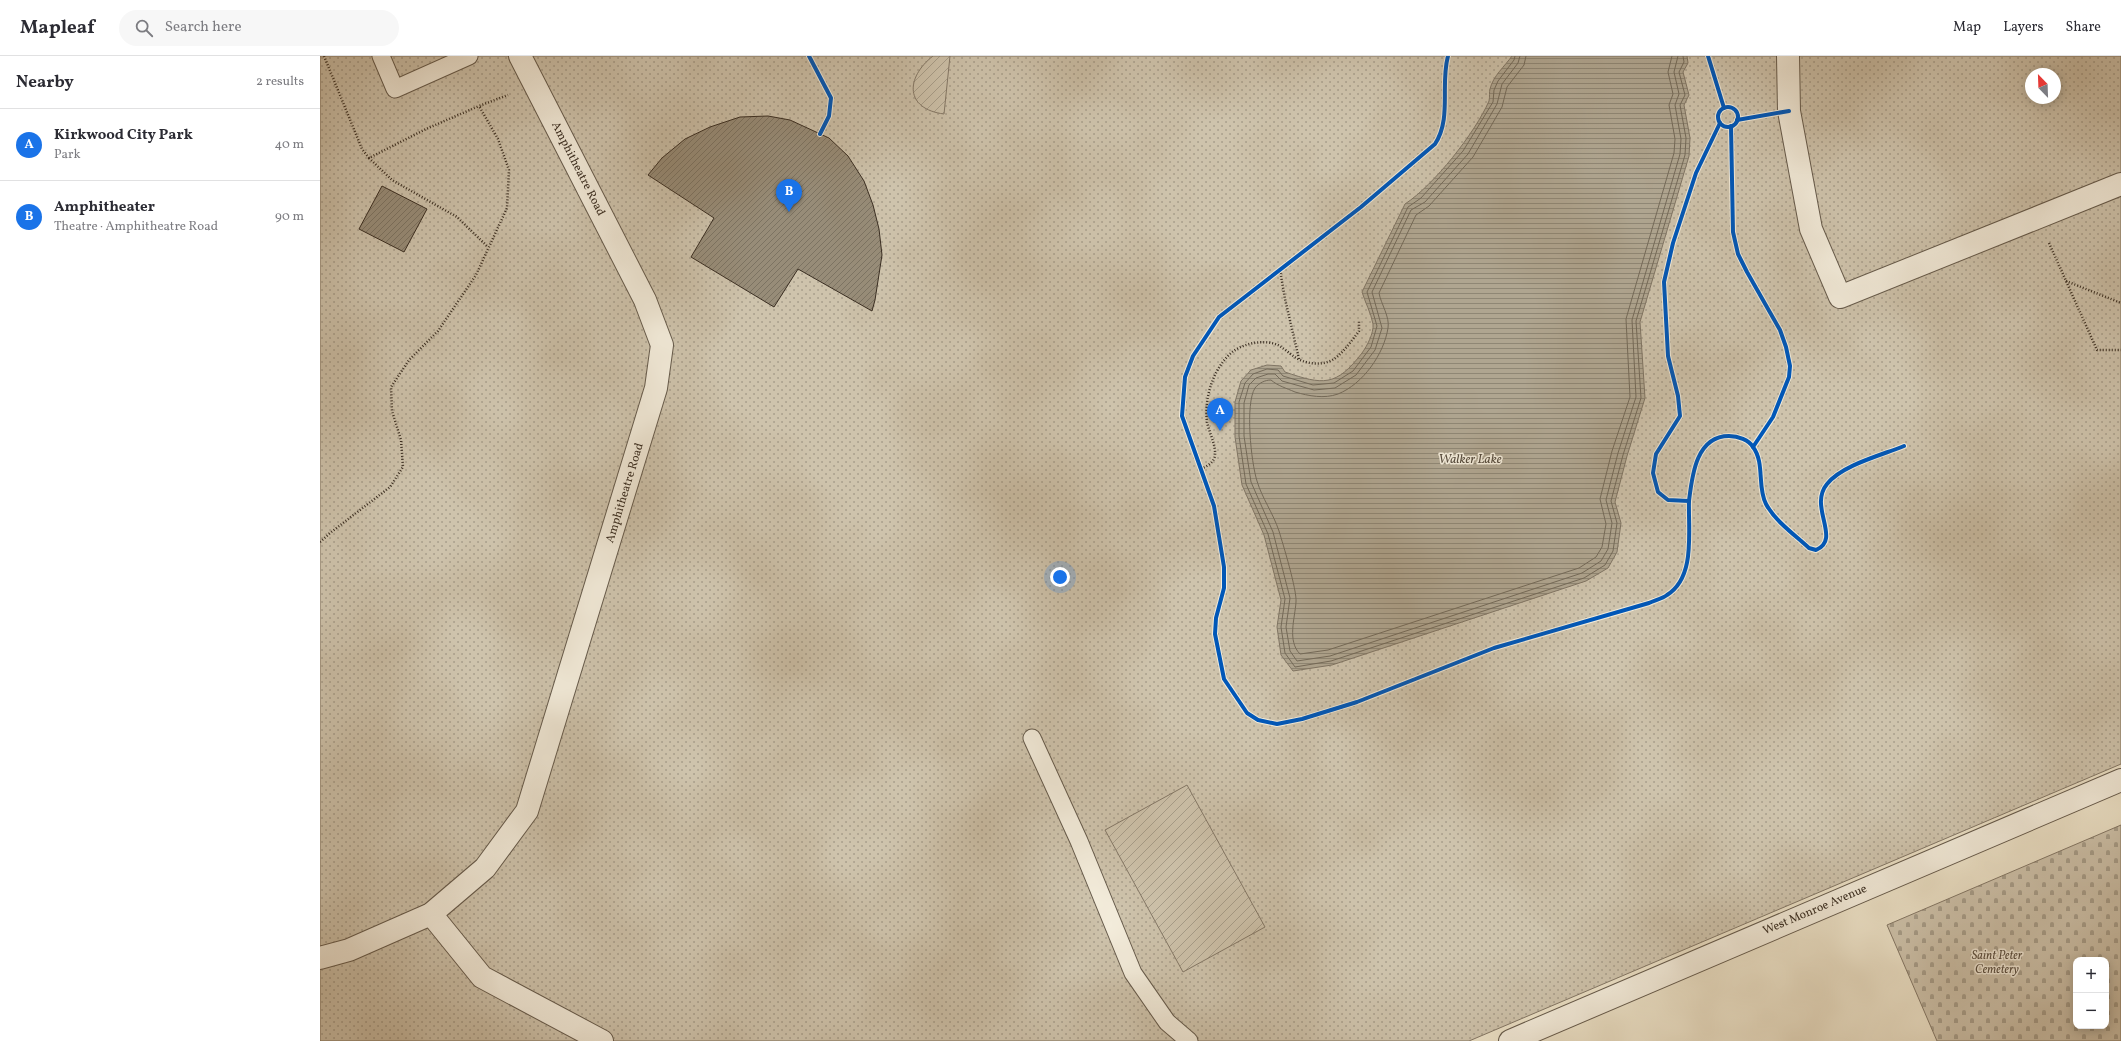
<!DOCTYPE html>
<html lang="en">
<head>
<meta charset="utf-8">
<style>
	body { margin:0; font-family:Vollkorn,serif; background:#f7f7f7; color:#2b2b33 }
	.controls { position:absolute; right:12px; bottom:12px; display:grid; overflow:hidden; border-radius:8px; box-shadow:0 2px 10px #0003 }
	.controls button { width:36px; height:36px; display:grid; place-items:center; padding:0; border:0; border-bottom:1px solid #e1e1e2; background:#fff; color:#2b2b33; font:20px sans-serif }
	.compass { position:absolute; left:1705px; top:12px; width:36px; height:36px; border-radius:50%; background:#fff; box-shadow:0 2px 10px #0003; rotate:337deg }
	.you { position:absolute; left:740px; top:521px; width:14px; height:14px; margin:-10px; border:3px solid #fff; border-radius:50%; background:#1a73e8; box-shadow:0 0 0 6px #1a73e833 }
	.badge { display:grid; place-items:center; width:26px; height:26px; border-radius:50%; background:#1a73e8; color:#fff; font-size:13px; font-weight:700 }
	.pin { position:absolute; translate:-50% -33px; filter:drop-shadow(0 1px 2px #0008) }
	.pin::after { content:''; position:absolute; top:21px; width:14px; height:12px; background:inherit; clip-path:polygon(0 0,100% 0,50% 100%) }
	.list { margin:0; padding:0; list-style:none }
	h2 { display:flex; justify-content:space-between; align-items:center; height:52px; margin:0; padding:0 16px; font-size:17px }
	h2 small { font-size:13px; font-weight:400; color:#7c7c81 }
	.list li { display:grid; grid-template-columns:26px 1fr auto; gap:12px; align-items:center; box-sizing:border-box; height:72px; padding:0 16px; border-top:1px solid #e1e1e2 }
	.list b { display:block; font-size:15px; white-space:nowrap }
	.list p { margin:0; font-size:13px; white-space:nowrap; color:#7c7c81 }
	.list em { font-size:13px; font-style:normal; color:#7c7c81 }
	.icon { flex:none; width:22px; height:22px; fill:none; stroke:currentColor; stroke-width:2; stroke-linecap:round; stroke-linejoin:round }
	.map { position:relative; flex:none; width:1801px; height:985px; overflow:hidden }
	header { display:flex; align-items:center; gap:24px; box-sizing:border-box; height:56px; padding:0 20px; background:#fff; border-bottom:1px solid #e1e1e2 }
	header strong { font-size:19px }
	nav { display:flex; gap:22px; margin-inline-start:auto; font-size:14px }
	.search { width:280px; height:36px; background:#f7f7f7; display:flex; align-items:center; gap:10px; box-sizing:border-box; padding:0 14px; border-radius:22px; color:#7c7c81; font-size:15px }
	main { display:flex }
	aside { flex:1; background:#fff }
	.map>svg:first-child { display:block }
</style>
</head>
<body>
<header>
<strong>Mapleaf</strong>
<div class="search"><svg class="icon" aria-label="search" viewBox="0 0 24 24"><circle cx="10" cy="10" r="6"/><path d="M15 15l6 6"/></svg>Search here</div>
<nav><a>Map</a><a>Layers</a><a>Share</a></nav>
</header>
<main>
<aside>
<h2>Nearby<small>2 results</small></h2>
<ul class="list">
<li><span class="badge">A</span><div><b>Kirkwood City Park</b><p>Park</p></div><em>40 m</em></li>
<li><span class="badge">B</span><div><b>Amphitheater</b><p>Theatre · Amphitheatre Road</p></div><em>90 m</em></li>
</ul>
</aside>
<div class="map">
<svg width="1801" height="985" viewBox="0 0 1801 985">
	<defs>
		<pattern id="cemetery-stones" width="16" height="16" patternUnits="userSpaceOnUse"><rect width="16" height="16" fill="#cec3ac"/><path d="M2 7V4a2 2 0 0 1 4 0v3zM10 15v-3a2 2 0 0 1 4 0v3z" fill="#a89f8c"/></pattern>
		<pattern id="park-dots" width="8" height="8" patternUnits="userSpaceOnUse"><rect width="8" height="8" fill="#cec3ac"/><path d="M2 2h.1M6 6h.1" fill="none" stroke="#a89f8c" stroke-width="1.8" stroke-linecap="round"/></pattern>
		<pattern id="garden-furrows" width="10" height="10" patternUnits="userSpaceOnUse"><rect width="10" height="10" fill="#cec3ac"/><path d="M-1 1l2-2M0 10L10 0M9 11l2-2" fill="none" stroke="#a89f8c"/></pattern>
		<pattern id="water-rules" width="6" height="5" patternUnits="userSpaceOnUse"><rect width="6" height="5" fill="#afa590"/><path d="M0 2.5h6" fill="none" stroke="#8f8775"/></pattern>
		<pattern id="building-hatch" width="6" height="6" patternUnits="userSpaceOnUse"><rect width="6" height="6" fill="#978c78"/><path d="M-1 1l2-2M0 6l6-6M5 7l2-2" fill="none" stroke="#7c7362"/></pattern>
	</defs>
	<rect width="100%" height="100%" fill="#ece2c8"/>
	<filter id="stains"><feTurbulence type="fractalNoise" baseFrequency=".005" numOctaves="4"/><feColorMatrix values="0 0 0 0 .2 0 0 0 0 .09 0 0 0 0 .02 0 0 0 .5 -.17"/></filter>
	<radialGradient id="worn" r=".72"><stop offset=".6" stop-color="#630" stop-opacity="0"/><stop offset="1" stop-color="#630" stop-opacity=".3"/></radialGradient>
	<!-- cemetery -->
	<path fill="url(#cemetery-stones)" stroke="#847867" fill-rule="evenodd" d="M 1801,769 L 1801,985 L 1617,985 L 1567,869 ZM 1756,904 L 1786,904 L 1786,970 L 1756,970 Z"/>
	<!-- park -->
	<path fill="url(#park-dots)" stroke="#847867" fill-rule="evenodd" d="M 0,0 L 1801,0 L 1801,708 L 1149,985 L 0,985 ZM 1711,18 L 1735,18 L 1735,42 L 1711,42 Z"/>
	<!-- garden -->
	<g fill="url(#garden-furrows)" stroke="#847867">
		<path d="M 613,0 L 630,0 L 624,58 C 585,53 585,22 613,0 Z"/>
		<path d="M 867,729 L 945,871 L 863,916 L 785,774 Z"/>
	</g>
	<!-- water -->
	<path fill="url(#water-rules)" stroke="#807564" d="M 1192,0 L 1367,0 L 1368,7 L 1363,16 L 1369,39 L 1364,49 L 1370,82 L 1369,100 L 1320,266 L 1325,342 L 1307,400 L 1295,446 L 1301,467 L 1297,496 L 1288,512 L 1266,525 L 1012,609 L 973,615 L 961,599 L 957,571 L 961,544 L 944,479 L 922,429 L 915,381 L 915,346 L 921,325 L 931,314 L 947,309 L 961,310 L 965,316 C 1003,329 1016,331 1042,297 C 1047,290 1054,277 1053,268 C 1051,257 1045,246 1042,236 L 1085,148 C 1114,129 1155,77 1169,45 C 1170,41 1169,36 1170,33 C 1173,20 1185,10 1192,0 Z"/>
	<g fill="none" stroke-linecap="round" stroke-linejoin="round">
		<!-- shore -->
		<g stroke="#746a59" stroke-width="1">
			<path d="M 1195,0 L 1194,4 L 1178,25 L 1174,34 L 1173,46 L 1143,95 L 1101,142 L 1088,151 L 1047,236 L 1057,270 L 1051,291 L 1033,315 L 1014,327 L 993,329 L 963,320 L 958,314 L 947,313 L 933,318 L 925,327 L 919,346 L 919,380 L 926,428 L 948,478 L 965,543 L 961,571 L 965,597 L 975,611 L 1011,605 L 1264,522 L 1285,509 L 1293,495 L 1297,467 L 1291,445 L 1303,399 L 1321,342 L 1316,265 L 1365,99 L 1366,82 L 1360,49 L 1365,39 L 1359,16 L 1364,6 L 1363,0"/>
			<path d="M 1200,0 L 1198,7 L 1182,28 L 1177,48 L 1148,98 L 1105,146 L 1091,154 L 1052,236 L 1062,272 L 1055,294 L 1036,319 L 1015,332 L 994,334 L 962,325 L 955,318 L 948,318 L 936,322 L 929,329 L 924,347 L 924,380 L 931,426 L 953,476 L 970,542 L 966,571 L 970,595 L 977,605 L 1010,600 L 1262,517 L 1281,505 L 1288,493 L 1292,467 L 1286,444 L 1298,397 L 1316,341 L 1312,264 L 1360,98 L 1361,83 L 1355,49 L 1359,38 L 1354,16 L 1358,0"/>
			<path d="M 1206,0 L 1204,9 L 1187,31 L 1182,51 L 1153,101 L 1109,150 L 1096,159 L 1059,237 C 1061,248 1070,261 1068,272 C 1064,298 1043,328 1018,338 C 1004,343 989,340 975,336 C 966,332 958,330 951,324 C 945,324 939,327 935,332 C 925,348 931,406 937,425 C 942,442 953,457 959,475 C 963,488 977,534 976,546 C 975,562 967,585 980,598 L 1008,594 L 1259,512 L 1276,501 L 1282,491 L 1286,468 L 1280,443 L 1292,395 L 1310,341 L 1306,263 L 1354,97 L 1355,83 L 1349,49 L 1353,38 L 1348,16 L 1352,0"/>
		</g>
	</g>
	<!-- building -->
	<g fill="url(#building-hatch)" stroke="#3a2e22">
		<path d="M 448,60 L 470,64 L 509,82 L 528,100 L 544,125 L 553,149 L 559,173 L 562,199 L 555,244 L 552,255 L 478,213 L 454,251 L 371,201 L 394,162 L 328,119 L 342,102 L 365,83 L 390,71 L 420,61 Z"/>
		<path d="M 62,130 L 107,153 L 84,196 L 39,173 Z"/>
	</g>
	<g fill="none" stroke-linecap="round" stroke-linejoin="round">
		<!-- service casing -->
		<g stroke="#665b4c" stroke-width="19">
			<g id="service">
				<path d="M 61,0 L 75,33 L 149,0"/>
				<path d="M 712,682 L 759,785 L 813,917 L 847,966 L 869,985"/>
			</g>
		</g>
		<!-- minor casing -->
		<g stroke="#665b4c" stroke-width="24">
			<g id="minor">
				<path d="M 1468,0 L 1469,55 L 1491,173 L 1520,241 L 1801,128"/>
				<path d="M 111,858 L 162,921 L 282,985"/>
				<path d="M 0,902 L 29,894 L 111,858 L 165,812 L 207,755 L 336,332 L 342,289 L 325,244 L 200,0"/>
				<path d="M 1190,985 L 1801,724"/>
			</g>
		</g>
		<!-- path -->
		<g stroke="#3a2e22" stroke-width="2.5" stroke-dasharray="1 2" stroke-linecap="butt">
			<path d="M 4,0 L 42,93 L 49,102 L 106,73 L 159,50"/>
			<path d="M 49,102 L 72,124 L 137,161 L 168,191"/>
			<path d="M 1729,187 L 1777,294 L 1801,294"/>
			<path d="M 960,214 L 965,243 L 979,303"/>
			<path d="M 1746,225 L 1801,247"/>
			<path d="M 881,413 C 887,410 894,407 895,399 C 896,389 889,376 887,366 C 884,342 893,313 911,297 C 923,287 944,283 958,289 C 965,293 971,299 978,303 C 990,309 1007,310 1018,300 C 1026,293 1033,283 1039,275 L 1039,264"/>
			<path d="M 0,486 L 10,477 L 70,431 L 83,411 L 81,384 L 72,355 L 71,331 L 89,304 L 118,275 L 156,219 L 187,152 L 189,114 L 178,83 L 159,50 L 188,39"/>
		</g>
		<!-- service -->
		<use href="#service" stroke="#f3ecdb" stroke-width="17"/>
		<!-- minor -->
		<use href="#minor" stroke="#f3ecdb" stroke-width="22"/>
		<!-- cycleway casing -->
		<g stroke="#f3ecdb" stroke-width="6">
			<g id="cycleway">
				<path d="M 489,0 L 511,42 L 509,60 L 500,78"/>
				<path d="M 1128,0 C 1120,29 1132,62 1115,88 L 1041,151 L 899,261 L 873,300 L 865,321 L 862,360 L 894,450 L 904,511 L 904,532 L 896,562 L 895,578 L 904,623 L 927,657 L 938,664 L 957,668 L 982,663 L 1037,646 L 1174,592 L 1329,547 C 1335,544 1342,543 1347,539 C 1376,521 1368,475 1369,445 L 1348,444 L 1338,436 L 1333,417 L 1336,398 L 1360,360 L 1358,340 L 1348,300 L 1344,226 L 1353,187 L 1376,117 L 1400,67"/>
				<path d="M 1388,0 L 1404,52"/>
				<circle cx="1408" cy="61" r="10"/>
				<path d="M 1417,64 L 1469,55"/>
				<path d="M 1411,70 L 1413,176 L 1418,198 L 1427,216 L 1460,274 L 1466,291 L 1470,310 L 1469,321 L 1453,361 L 1433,391"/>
				<path d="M 1369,445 C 1372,420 1376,380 1409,380 C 1418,380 1429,384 1433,391 C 1445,407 1437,431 1446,448 C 1455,465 1475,479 1489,492 L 1496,494 C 1522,483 1488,451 1507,428 C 1522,409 1562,399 1584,390"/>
			</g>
		</g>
		<!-- cycleway -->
		<use href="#cycleway" stroke="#0057b8" stroke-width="4"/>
	</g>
	<g text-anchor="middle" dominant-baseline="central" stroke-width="3" stroke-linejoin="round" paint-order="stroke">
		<!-- street labels -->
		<g font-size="12" fill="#3a2e22" stroke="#f3ecdb">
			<text transform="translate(258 113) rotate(63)">Amphitheatre Road</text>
			<text transform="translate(305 437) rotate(-73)">Amphitheatre Road</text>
			<text transform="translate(1495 854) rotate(-23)">West Monroe Avenue</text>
		</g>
		<!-- park labels -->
		<g font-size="12" font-style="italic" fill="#584c3e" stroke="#f3ecdb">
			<text x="1677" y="900">Saint Peter<tspan x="1677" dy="14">Cemetery</tspan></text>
		</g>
		<!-- water labels -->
		<g font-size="13" font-style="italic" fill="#574c3e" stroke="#f3ecdb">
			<text x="1150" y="404">Walker Lake</text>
		</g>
	</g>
	<rect width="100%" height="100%" filter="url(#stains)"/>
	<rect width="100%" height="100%" fill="url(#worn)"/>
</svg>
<div class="controls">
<button>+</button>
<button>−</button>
</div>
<svg class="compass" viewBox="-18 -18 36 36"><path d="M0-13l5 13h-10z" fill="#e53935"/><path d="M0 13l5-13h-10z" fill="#7c7c81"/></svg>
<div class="you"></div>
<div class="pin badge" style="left:900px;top:375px">A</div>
<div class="pin badge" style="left:469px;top:156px">B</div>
</div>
</main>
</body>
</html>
